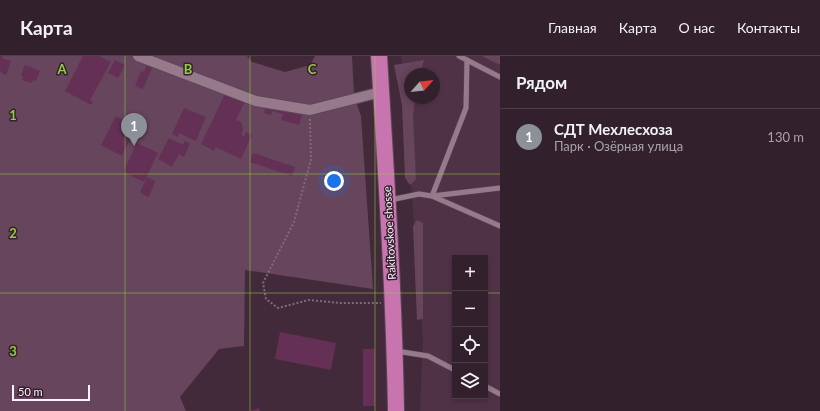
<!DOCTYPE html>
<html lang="ru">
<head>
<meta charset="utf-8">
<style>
	body { margin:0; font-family:Lato,sans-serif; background:#3a2834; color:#f1f3f6 }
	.controls { position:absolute; right:12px; bottom:12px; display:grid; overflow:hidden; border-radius:0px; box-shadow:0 2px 6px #0003 }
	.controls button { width:36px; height:36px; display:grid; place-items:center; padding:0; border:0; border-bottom:1px solid #4d3e48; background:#32202c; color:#f1f3f6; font:20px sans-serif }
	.compass { position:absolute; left:404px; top:12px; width:36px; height:36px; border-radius:50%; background:#32202c; box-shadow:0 2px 6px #0003; rotate:63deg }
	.scale { position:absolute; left:12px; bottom:10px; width:78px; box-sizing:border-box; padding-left:4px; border:2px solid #fef1f9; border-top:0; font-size:11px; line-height:14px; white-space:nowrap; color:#fef1f9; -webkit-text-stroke:3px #372030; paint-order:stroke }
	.you { position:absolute; left:334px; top:125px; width:14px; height:14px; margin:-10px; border:3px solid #fff; border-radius:50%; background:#1a73e8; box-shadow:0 0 0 6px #1a73e833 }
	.badge { display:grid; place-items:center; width:26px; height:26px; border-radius:50%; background:#8c9099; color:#fff; font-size:13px; font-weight:700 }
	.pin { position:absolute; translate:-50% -33px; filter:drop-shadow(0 1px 2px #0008) }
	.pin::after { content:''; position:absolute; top:21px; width:14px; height:12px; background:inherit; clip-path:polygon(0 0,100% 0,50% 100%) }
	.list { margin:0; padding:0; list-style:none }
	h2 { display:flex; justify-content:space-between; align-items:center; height:52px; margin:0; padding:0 16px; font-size:17px }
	h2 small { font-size:13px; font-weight:400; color:#a8a3a9 }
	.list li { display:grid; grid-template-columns:26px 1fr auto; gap:12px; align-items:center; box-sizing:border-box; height:56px; padding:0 16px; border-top:1px solid #4d3e48 }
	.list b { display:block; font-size:15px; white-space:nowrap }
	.list p { margin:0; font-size:13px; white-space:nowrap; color:#a8a3a9 }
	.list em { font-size:13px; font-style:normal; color:#a8a3a9 }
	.icon { flex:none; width:22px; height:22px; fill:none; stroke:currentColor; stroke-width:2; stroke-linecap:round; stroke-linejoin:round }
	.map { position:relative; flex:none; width:500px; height:355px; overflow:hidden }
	header { display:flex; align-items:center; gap:24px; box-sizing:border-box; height:56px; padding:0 20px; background:#32202c; border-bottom:1px solid #4d3e48 }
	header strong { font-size:19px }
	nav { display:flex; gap:22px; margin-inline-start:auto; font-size:14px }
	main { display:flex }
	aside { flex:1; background:#32202c }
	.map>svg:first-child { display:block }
</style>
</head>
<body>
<header>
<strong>Карта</strong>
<nav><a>Главная</a><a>Карта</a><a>О нас</a><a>Контакты</a></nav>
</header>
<main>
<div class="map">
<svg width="500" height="355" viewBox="0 0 500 355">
	<rect width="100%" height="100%" fill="#422a3a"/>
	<!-- built -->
	<path fill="#503246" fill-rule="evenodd" d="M 401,0 L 482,0 L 500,9 L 500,355 L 420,355 L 423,281 ZM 410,18 L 434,18 L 434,42 L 410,42 ZM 455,202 L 485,202 L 485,340 L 455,340 Z"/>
	<!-- green -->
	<g fill="#67455c">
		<path d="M 0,0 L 247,0 L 252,6 L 285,16 L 310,9 L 315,0 L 352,0 L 354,39 L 361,60 L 373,233 L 245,214 L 244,290 L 219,293 L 180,341 L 186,355 L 0,355 Z"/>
		<path d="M 482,0 L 500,0 L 500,9 Z"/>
		<path d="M 424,4 L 420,18 L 410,18 L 410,42 L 415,42 L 413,61 L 416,123 L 410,129 L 405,122 L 402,49 L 394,9 Z"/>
		<path d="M 417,164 L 423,167 L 423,263 L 417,264 L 413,170 Z"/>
	</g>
	<!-- building -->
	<g fill="#653055">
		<path d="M 0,0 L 3,0 L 2,2 L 11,5 L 6,19 L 0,16 Z"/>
		<path d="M 83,0 L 99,0 L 111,6 L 90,44 L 93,46 L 91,49 L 65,35 Z"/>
		<path d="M 115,4 L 125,9 L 118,22 L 108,17 Z"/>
		<path d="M 147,7 L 153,10 L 143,33 L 135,30 L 141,15 L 144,16 Z"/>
		<path d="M 25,9 L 40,15 L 36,25 L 33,24 L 32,27 L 22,24 L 23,20 L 21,19 Z"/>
		<path d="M 226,36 L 245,45 L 236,64 L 241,66 L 243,74 L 241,79 L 244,80 L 246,76 L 252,79 L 241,103 L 216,91 L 214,95 L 201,88 Z"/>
		<path d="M 266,49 L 302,59 L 299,69 L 281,64 L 283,58 L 272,55 L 271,59 L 264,57 Z"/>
		<path d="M 184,52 L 206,61 L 196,85 L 179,77 L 178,81 L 172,78 Z"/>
		<path d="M 116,60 L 136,71 L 122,100 L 101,89 Z"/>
		<path d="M 169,82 L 183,89 L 185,85 L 190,88 L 184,101 L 179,98 L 172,111 L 158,103 Z"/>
		<path d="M 137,87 L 158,97 L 144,126 L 123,116 Z"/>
		<path d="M 253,97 L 295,111 L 292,120 L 250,106 Z"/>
		<path d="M 147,121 L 155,125 L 149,141 L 140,137 Z"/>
		<path d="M 280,276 L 336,287 L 331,314 L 275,303 Z"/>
		<rect x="363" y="293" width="12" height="57"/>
		<path d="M 259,352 L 260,355 L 249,355 Z"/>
	</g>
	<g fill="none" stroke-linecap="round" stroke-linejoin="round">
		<!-- lane casing -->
		<g stroke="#5b4855" stroke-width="6">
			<g id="lane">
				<path d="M 459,0 L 500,21"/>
				<path d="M 467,4 L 466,52 L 432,140 L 500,132"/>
				<path d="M 390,144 L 419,138 L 432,140 L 500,170"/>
				<path d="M 396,295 L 428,300 L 455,314"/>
				<path d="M 485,330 L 500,338"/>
			</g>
		</g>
		<!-- street casing -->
		<g stroke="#5b4855" stroke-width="12">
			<path id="street" d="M 138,0 L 256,45 L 310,54 L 381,36"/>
		</g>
		<!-- primary casing -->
		<g stroke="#5b4855" stroke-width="18">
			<path id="primary" d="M 379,0 C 386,118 394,237 396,355"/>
		</g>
		<!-- path -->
		<path stroke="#7f6b78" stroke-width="2" stroke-dasharray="2 2" stroke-linecap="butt" d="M 310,63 L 311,103 L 294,166 L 263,227 L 266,243 L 278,252 L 309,244 L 340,247 L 381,247"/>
		<!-- lane -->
		<use href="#lane" stroke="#967a8c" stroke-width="5"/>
		<!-- street -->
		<use href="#street" stroke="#967a8c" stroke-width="10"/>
		<!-- primary -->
		<use href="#primary" stroke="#c774af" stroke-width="16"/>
	</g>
	<!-- grid -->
	<path fill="none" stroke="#91cd3f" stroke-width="1" stroke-opacity="0.55" d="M 125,0 L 125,355M 250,0 L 250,355M 375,0 L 375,355M 0,118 L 500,118M 0,237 L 455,237M 485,237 L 500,237"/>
	<g text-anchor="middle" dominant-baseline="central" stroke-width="3" stroke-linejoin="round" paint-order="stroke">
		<!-- street labels -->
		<g font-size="11" fill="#fef1f9" stroke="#372030">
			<text transform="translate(389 177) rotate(-93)">Rakitovskoe shosse</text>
		</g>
	</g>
	<g font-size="13" text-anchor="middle" font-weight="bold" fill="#91cd3f" stroke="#372030" stroke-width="3" stroke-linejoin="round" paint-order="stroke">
		<text x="62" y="18">A</text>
		<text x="188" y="18">B</text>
		<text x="312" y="18">C</text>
		<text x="13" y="64">1</text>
		<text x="13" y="182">2</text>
		<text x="13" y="300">3</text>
	</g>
</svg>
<div class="controls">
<button>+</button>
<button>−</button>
<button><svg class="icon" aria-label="locate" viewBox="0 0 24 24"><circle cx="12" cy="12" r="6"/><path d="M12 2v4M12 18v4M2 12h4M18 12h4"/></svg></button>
<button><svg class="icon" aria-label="layers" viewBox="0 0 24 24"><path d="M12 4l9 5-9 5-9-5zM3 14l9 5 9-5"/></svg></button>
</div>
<svg class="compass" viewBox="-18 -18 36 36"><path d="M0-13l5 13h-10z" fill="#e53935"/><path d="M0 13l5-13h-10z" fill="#a8a3a9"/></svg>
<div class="scale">50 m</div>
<div class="you"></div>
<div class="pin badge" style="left:134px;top:90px">1</div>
</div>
<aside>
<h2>Рядом<small></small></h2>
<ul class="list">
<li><span class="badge">1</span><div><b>СДТ Мехлесхоза</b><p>Парк · Озёрная улица</p></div><em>130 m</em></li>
</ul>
</aside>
</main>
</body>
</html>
